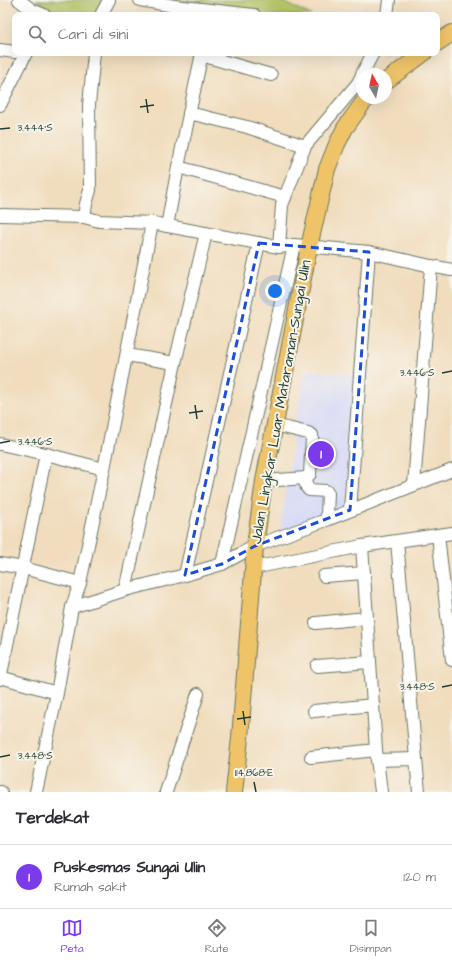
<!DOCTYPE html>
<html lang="id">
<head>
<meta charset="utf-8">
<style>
	body { margin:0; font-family:"Architects Daughter",sans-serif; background:#f2f2f3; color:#2b2b33 }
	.compass { position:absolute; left:356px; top:68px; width:36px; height:36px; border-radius:50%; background:#fff; box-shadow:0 4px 16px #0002; rotate:351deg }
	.you { position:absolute; left:275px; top:291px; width:14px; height:14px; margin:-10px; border:3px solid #fff; border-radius:50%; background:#1a73e8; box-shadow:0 0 0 6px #1a73e833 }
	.badge { display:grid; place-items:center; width:26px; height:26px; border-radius:50%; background:#7c3aed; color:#fff; font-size:13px; font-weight:700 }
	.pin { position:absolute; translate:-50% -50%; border:2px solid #fff; box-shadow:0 1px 4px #0006 }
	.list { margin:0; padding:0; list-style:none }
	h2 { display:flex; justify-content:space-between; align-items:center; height:52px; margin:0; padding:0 16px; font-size:17px }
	h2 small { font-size:13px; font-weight:400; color:#7c7c81 }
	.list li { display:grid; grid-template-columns:26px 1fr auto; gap:12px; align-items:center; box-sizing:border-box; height:64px; padding:0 16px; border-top:1px solid #e1e1e2 }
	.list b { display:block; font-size:15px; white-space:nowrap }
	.list p { margin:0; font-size:13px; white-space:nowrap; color:#7c7c81 }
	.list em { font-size:13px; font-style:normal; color:#7c7c81 }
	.icon { flex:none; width:22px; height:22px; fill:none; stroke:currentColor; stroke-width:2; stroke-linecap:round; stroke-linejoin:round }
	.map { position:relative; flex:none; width:452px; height:792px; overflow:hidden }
	.search { position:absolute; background:#fff; box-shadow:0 4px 16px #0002; left:12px; right:12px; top:12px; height:44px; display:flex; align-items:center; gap:10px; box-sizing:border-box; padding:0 14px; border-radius:8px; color:#7c7c81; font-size:15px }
	.sheet { height:116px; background:#fff }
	nav { display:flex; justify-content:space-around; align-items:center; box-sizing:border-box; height:56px; border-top:1px solid #e1e1e2; background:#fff; font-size:11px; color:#7c7c81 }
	nav a { display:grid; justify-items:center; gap:2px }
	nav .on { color:#7c3aed }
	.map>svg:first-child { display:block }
</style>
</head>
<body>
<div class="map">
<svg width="452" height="792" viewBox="0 0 452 792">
	<rect width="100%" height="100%" fill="#f7f3e8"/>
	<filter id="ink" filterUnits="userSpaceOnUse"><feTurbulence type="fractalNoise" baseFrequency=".025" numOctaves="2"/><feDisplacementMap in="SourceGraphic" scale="8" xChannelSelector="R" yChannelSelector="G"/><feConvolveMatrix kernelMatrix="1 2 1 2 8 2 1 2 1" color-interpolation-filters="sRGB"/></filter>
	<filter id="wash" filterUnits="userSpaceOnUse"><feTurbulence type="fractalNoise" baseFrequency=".012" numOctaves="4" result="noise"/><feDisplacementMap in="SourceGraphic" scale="16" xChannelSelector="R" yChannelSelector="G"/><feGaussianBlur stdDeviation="0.9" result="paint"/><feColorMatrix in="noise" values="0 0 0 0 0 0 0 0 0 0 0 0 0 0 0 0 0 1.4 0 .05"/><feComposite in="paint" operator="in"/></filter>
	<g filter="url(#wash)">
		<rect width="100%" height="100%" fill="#f1ddbe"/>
		<!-- built -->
		<path fill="#d4d8f9" d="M 306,370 L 359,375 L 345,505 L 280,531 L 297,411 Z"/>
		<!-- green -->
		<g fill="#b4c467" stroke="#6a804e">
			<path d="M 36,0 L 105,0 L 98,15 L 59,15 Z"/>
			<path d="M 166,0 L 279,0 L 311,15 L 211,15 Z"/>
		</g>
	</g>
	<g filter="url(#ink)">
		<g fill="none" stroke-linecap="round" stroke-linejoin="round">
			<!-- minor casing -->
			<g stroke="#687564" stroke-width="14">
				<g id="minor">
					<path d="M 19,0 L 32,10 L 44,15"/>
					<path d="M 140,0 L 174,6 L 254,15"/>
					<path d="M 101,15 L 109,0"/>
					<path d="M 387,15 L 389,0"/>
					<path d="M 0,50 L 15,52"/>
					<path d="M 94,53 L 89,105 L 90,190 L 86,204 L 84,217 L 99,221 L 152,223 L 279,247 L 294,245 L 369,252 L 431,266 L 452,270"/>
					<path d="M 201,55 L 271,75"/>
					<path d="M 362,74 L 373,53"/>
					<path d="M 0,105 L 26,53"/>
					<path d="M 189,113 L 247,127 L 305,146"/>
					<path d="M 178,167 L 285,197"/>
					<path d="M 0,215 L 84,217"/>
					<path d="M 167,226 L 178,167 L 202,53"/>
					<path d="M 279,247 L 282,205 L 305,146 L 358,83 L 362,75"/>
					<path d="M 127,355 L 175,363"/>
					<path d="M 0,444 L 46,454 L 104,469"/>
					<path d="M 306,478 C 306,483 305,487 309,490 L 326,491 L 328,493 L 327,515 L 329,519"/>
					<path d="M 264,481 L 306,478 L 310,474 L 312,439 L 312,435 L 308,433 L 275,425"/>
					<path d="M 414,485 L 431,266"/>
					<path d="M 350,510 L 369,252"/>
					<path d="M 438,535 L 452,660"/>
					<path d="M 397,541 L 416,759 L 419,792"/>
					<path d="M 362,546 L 373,705 L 376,750 L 381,792"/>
					<path d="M 0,564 L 23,568 L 80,583"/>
					<path d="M 222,564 L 294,245"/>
					<path d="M 253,568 L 362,546 L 452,533"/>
					<path d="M 185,575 L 259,243"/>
					<path d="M 324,576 L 364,573"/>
					<path d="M 125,590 L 175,363 L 206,233"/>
					<path d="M 72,607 L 125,590 L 185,575 L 222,564 L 255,546 L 329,519 L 452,470"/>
					<path d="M 316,623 L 366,618"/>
					<path d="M 317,666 L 370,662"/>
					<path d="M 0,677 L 57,693"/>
					<path d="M 0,679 L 46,454"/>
					<path d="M 314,711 L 373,705"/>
					<path d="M 311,757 L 376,750"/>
					<path d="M 377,760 L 416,759"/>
					<path d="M 0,792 L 1,792"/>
					<path d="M 36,792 L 57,693 L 72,607 L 80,583 L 104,469 L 152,223"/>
					<path d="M 166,792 L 198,694"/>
				</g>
			</g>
			<!-- major casing -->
			<g stroke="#687564" stroke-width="18">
				<g id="major">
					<path d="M 437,43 L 452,33"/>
					<path d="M 386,81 L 424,53"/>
					<path d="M 234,792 L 240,738 L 255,546 L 264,481 L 309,247 L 327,169 L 337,144 L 345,128 L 363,103 L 368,98"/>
				</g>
			</g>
			<!-- minor -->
			<use href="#minor" stroke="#fff" stroke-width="12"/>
			<!-- major -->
			<use href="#major" stroke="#efc469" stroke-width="16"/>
		</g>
	</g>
	<!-- marked area -->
	<path fill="none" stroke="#1d4ed8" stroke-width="3" stroke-dasharray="8 5" stroke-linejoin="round" d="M 259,243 L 369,252 L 350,510 L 255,546 L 222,564 L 185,575 Z"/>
	<!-- ticks -->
	<path fill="none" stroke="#1f3d34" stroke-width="1.5" d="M 146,99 L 148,113M 140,107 L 154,105M 0,129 L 10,128M 442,373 L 452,371M 195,405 L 197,419M 189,413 L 203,411M 0,443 L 10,441M 442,687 L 452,685M 243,711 L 245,725M 237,719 L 251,717M 0,757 L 10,755M 254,782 L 256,792"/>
	<g text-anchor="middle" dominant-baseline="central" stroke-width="4" stroke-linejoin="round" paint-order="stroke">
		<!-- street labels -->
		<g font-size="15" fill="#1f3d34" stroke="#f7f3e8">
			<text transform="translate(281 402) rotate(-80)">Jalan Lingkar Luar Mataraman-Sungai Ulin</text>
		</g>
	</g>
	<g font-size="10" text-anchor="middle" fill="#1f3d34" stroke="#f7f3e8" stroke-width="4" stroke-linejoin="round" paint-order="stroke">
		<text x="35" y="131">3.444°S</text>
		<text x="417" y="376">3.446°S</text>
		<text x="35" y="445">3.446°S</text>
		<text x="417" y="690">3.448°S</text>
		<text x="35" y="759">3.448°S</text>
		<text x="254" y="776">114.868°E</text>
	</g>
</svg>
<svg class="compass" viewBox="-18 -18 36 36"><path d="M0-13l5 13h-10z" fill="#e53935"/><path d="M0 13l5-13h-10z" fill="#7c7c81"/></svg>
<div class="you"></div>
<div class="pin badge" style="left:321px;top:454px">1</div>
<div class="search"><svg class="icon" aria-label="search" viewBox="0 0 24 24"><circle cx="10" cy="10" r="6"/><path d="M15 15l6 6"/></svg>Cari di sini</div>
</div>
<section class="sheet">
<h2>Terdekat<small></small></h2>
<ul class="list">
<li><span class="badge">1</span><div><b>Puskesmas Sungai Ulin</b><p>Rumah sakit</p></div><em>120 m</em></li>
</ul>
</section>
<nav>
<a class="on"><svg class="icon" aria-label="map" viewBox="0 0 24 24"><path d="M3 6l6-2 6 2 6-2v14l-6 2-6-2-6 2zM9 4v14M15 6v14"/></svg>Peta</a>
<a><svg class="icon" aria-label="directions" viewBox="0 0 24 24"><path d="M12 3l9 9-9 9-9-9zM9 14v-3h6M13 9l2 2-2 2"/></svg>Rute</a>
<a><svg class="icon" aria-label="saved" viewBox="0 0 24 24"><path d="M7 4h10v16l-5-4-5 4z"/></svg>Disimpan</a>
</nav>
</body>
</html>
